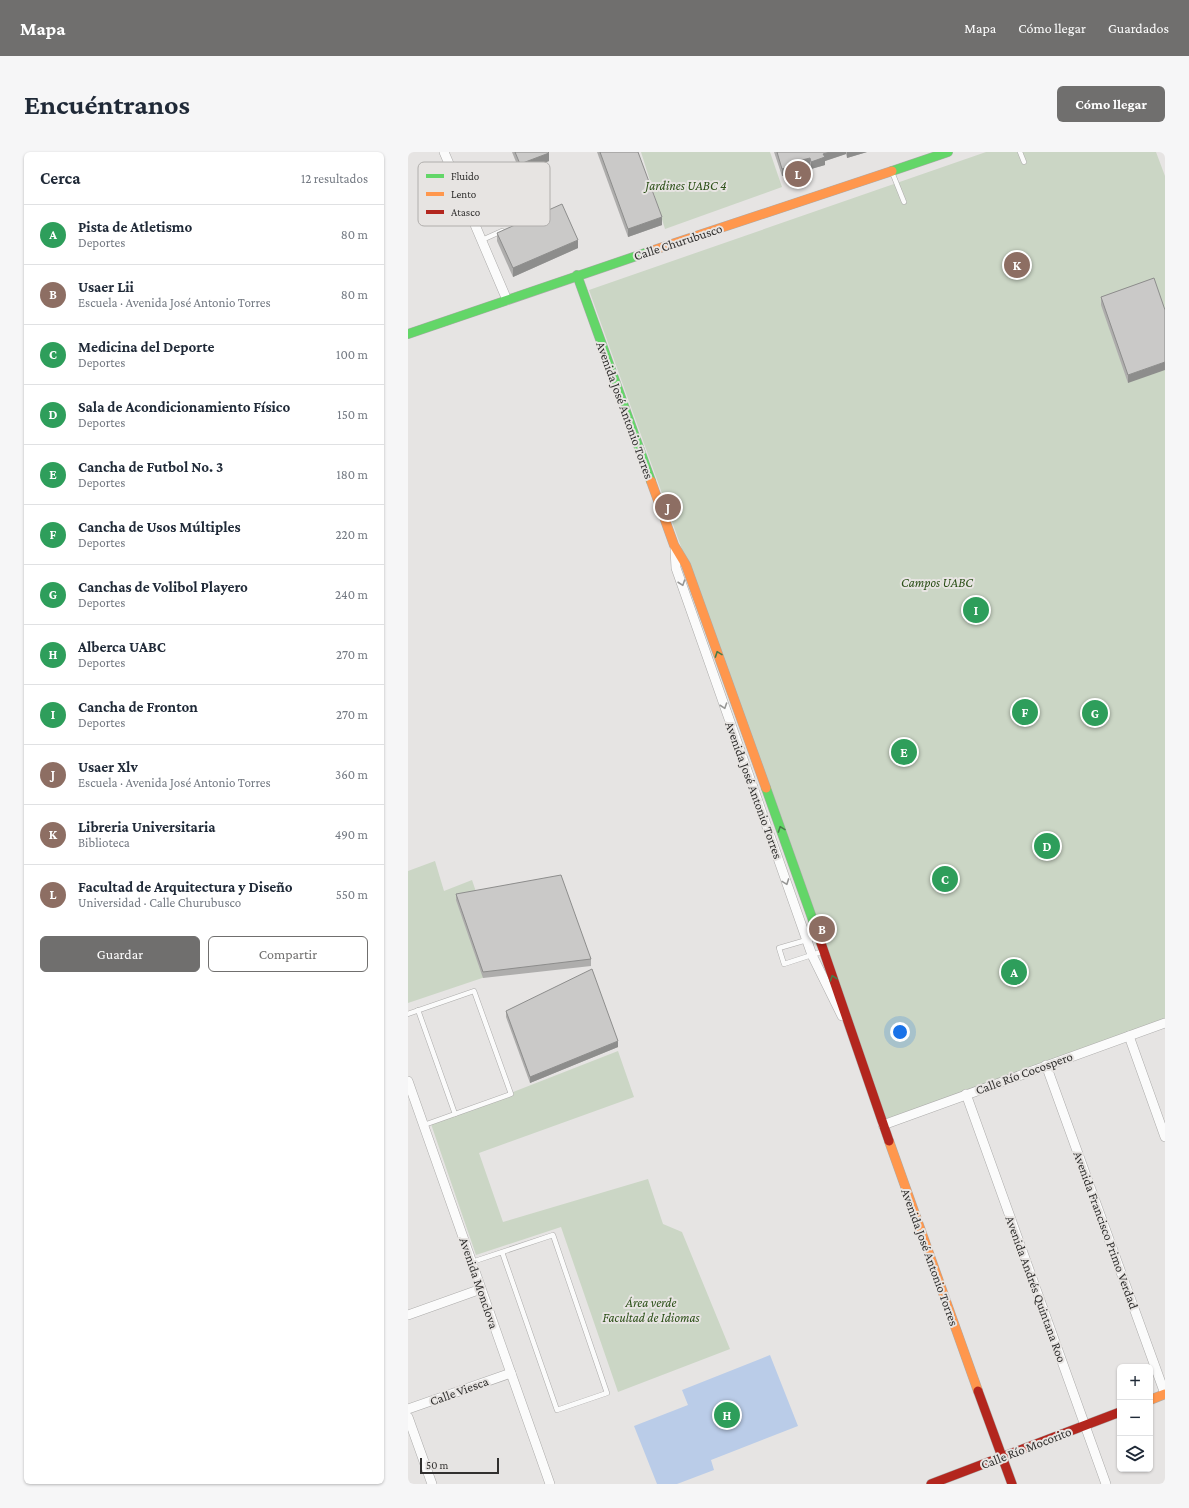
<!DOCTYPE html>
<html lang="es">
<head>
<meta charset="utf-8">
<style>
	body { margin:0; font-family:"Crimson Pro",serif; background:#f6f6f7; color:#1f2937 }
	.controls { position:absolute; right:12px; bottom:12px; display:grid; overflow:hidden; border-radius:6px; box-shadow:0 1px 3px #0004 }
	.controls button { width:36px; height:36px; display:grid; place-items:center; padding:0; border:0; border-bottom:1px solid #e0e1e3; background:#fff; color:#1f2937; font:20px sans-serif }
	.scale { position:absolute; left:12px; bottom:10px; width:79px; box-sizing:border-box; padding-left:4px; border:2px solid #31302f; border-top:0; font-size:11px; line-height:14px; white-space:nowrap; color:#31302f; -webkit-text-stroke:3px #e7e4e2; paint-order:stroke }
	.you { position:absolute; left:492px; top:880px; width:14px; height:14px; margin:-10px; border:3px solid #fff; border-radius:50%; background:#1a73e8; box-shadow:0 0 0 6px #1a73e833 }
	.badge { display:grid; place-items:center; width:26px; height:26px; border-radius:50%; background:#706f6e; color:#fff; font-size:13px; font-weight:700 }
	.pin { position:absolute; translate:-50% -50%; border:2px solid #fff; box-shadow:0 1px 4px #0006 }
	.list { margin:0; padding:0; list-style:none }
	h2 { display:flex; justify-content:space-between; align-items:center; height:52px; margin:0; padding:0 16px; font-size:17px }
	h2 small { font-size:13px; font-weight:400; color:#747a83 }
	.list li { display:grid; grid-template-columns:26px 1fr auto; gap:12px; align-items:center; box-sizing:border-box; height:60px; padding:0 16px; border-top:1px solid #e0e1e3 }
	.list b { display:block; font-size:15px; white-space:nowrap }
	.list p { margin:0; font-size:13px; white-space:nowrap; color:#747a83 }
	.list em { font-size:13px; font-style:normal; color:#747a83 }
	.actions { display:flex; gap:8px; padding:12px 16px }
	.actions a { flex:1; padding:9px 0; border:1px solid #706f6e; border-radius:6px; text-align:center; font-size:14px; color:#706f6e }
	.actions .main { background:#706f6e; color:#fff }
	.icon { flex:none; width:22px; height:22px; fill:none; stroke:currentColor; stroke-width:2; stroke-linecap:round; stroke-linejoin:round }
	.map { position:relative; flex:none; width:757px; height:1332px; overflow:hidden; border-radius:6px }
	header { display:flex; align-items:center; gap:24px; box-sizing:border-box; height:56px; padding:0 20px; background:#706f6e; color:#fff }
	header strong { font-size:19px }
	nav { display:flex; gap:22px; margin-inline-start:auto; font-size:14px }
	.intro { display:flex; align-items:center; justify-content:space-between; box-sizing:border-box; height:96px; padding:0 24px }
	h1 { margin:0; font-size:28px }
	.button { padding:10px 18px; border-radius:6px; background:#706f6e; color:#fff; font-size:14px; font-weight:700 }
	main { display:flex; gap:24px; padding:0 24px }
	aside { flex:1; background:#fff; border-radius:6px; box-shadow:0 1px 3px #0004 }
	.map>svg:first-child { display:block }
</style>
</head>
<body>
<header>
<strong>Mapa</strong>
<nav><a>Mapa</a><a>Cómo llegar</a><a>Guardados</a></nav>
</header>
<div class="intro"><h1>Encuéntranos</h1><a class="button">Cómo llegar</a></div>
<main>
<aside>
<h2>Cerca<small>12 resultados</small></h2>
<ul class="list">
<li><span class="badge" style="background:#2e9e5b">A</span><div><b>Pista de Atletismo</b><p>Deportes</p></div><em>80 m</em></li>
<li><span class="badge" style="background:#8d6e63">B</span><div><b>Usaer Lii</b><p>Escuela · Avenida José Antonio Torres</p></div><em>80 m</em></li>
<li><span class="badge" style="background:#2e9e5b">C</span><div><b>Medicina del Deporte</b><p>Deportes</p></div><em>100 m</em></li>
<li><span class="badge" style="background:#2e9e5b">D</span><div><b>Sala de Acondicionamiento Físico</b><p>Deportes</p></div><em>150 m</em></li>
<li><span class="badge" style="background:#2e9e5b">E</span><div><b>Cancha de Futbol No. 3</b><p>Deportes</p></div><em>180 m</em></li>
<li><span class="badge" style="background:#2e9e5b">F</span><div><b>Cancha de Usos Múltiples</b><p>Deportes</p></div><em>220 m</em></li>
<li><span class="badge" style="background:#2e9e5b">G</span><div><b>Canchas de Volibol Playero</b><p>Deportes</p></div><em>240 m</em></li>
<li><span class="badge" style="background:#2e9e5b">H</span><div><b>Alberca UABC</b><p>Deportes</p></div><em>270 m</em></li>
<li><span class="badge" style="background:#2e9e5b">I</span><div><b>Cancha de Fronton</b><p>Deportes</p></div><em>270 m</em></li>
<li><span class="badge" style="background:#8d6e63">J</span><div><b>Usaer Xlv</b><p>Escuela · Avenida José Antonio Torres</p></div><em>360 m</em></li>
<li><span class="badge" style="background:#8d6e63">K</span><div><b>Libreria Universitaria</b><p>Biblioteca</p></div><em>490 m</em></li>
<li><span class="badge" style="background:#8d6e63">L</span><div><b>Facultad de Arquitectura y Diseño</b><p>Universidad · Calle Churubusco</p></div><em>550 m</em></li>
</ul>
<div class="actions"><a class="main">Guardar</a><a>Compartir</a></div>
</aside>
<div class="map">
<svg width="757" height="1332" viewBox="0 0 757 1332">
	<rect width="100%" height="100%" fill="#e6e4e3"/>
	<!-- green -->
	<g fill="#cbd6c5">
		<path d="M 233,0 L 362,0 L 374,35 L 257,77 Z"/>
		<path d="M 578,0 L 748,0 L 757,24 L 757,868 L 475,972 L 337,573 L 181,138 Z"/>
		<path d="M 27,709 L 36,739 L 64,728 L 95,819 L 0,851 L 0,719 Z"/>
		<path d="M 210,899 L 226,945 L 71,1001 L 95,1070 L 240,1027 L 255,1072 L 274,1080 L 322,1197 L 210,1240 L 153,1075 L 68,1103 L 23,972 Z"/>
	</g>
	<!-- water -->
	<path fill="#bacce8" d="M 362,1203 L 390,1274 L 303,1308 L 306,1318 L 269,1332 L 249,1332 L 226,1274 L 280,1253 L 274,1238 Z"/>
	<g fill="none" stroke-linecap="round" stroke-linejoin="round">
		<!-- lane casing -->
		<g stroke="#acabaa" stroke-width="5.5">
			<g id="lane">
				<path d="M 612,0 L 616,10"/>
				<path d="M 484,20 L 496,50"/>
				<path d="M 74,88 L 94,79"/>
				<path d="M 409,785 L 371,796 L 376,812 L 416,799"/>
				<path d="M 10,858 L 47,962"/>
				<path d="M 0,862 L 66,839 L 103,942 L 16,973"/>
				<path d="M 64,1110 L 145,1083 L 199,1241 L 149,1258 L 94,1100"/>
			</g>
		</g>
		<!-- street casing -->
		<g stroke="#acabaa" stroke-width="10">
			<g id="street">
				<path d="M 36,0 L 99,148"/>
				<path d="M 267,397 L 268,416 L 404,803 L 434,864"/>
				<path d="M 721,884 L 757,985"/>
				<path d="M 638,913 L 757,1242"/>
				<path d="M 0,929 L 142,1332"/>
				<path d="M 558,942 L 698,1332"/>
				<path d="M 475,973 L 757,871"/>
				<path d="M 0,1163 L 73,1137"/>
				<path d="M 0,1257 L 103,1221"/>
				<path d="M 0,1265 L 24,1332"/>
			</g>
		</g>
		<!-- fast casing -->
		<g stroke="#acabaa" stroke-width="10">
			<g id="fast">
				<path d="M 484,19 L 540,0"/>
				<path d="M 169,123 L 243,329"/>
				<path d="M 0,182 L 243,99"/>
				<path d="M 358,636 L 413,791"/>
			</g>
		</g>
		<!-- slow casing -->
		<g stroke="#acabaa" stroke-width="10">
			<g id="slow">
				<path d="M 243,99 L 484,19"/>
				<path d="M 243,329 L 266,393 L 278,413 L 358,636"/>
				<path d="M 481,989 L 570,1239"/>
				<path d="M 742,1248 L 757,1242"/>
			</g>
		</g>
		<!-- jam casing -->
		<g stroke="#acabaa" stroke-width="10">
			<g id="jam">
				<path d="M 413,791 L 481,989"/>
				<path d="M 570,1239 L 604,1332"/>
				<path d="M 523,1332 L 712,1260"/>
			</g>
		</g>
		<!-- lane -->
		<use href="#lane" stroke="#fbfbfb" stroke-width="4.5"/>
		<!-- street -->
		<use href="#street" stroke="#fbfbfb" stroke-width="9"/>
		<!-- fast -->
		<use href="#fast" stroke="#63d668" stroke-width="9"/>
		<!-- slow -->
		<use href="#slow" stroke="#ff974d" stroke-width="9"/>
		<!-- jam -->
		<use href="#jam" stroke="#b3261e" stroke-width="9"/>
	</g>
	<!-- wall -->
	<g fill="#aeadac">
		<path d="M 104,0 L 140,0 L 141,9 L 112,20 Z"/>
		<path d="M 189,0 L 230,0 L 254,73 L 220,85 Z"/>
		<path d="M 366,0 L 459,0 L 439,6 L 438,2 L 417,9 L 417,13 L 403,17 L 402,13 L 387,17 L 387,20 L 374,24 Z"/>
		<path d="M 89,81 L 170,96 L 105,125 L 89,89 Z"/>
		<path d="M 746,126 L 720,231 L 693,153 L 693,145 Z"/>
		<path d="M 48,742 L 183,807 L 183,814 L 75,826 L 48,748 Z"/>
		<path d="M 98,859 L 210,895 L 122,931 L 98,865 Z"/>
	</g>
	<!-- shaded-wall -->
	<g fill="#8d8d8c">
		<path d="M 422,0 L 438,0 L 438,2 L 417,9 L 417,13 L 403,17 L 403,10 L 415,2 Z"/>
		<path d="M 439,0 L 459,0 L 439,6 Z"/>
		<path d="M 141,1 L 141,9 L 112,20 L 112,12 Z"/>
		<path d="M 402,6 L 402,13 L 387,17 L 387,20 L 374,24 L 374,17 L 386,10 Z"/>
		<path d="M 254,65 L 254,73 L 220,85 L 220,77 Z"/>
		<path d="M 170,88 L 170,96 L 105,125 L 105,116 Z"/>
		<path d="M 757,210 L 757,218 L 720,231 L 720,223 Z"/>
		<path d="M 210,889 L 210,895 L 122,931 L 122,925 Z"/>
	</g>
	<!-- building -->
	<g fill="#cac9c8" stroke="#8d8d8c">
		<path d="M 107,0 L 140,0 L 141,1 L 112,12 Z"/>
		<path d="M 192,0 L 230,0 L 254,65 L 220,77 Z"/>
		<path d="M 369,0 L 422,0 L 415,2 L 417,5 L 403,10 L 402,6 L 386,10 L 387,13 L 374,17 Z"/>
		<path d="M 154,52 L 170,88 L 105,116 L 89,81 Z"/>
		<path d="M 746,126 L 757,158 L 757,210 L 720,223 L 693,145 Z"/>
		<path d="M 153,723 L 183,807 L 75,820 L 48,742 Z"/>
		<path d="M 184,817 L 210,889 L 122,925 L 98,859 Z"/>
	</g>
	<!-- one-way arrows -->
	<defs><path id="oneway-chevron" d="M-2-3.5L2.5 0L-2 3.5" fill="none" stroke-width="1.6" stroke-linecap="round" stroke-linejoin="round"/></defs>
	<g stroke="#969695">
		<use href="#oneway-chevron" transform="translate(274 431) rotate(71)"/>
		<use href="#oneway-chevron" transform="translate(316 554) rotate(71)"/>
		<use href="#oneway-chevron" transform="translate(378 730) rotate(70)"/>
	</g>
	<g stroke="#487b49">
		<use href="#oneway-chevron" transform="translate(310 502) rotate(-110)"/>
		<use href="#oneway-chevron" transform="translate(373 677) rotate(-110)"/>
		<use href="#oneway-chevron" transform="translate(425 826) rotate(-109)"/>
	</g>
	<g text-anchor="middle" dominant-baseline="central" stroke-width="4" stroke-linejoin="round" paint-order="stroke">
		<!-- park labels -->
		<g font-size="13" font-style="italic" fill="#2c5018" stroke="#e7e4e2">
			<text x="278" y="33">Jardines UABC 4</text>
			<text x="529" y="430">Campos UABC</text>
			<text x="243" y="1150">Área verde<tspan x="243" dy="15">Facultad de Idiomas</tspan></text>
		</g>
		<!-- street labels -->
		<g font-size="13" fill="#31302f" stroke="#e7e4e2">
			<text transform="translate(270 90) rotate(-18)">Calle Churubusco</text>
			<text transform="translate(217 258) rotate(70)">Avenida José Antonio Torres</text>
			<text transform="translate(346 638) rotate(70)">Avenida José Antonio Torres</text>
			<text transform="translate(616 921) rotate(-20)">Calle Río Cocospero</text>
			<text transform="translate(698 1078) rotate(70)">Avenida Francisco Primo Verdad</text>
			<text transform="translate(522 1105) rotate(70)">Avenida José Antonio Torres</text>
			<text transform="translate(71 1131) rotate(71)">Avenida Monclova</text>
			<text transform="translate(628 1137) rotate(70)">Avenida Andrés Quintana Roo</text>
			<text transform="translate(51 1239) rotate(-20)">Calle Viesca</text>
			<text transform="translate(618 1296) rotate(-21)">Calle Río Mocorito</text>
		</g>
	</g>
	<!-- legend -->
	<rect x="10" y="10" width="132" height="64" rx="6" fill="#e7e4e2" stroke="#b0aeac" stroke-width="1"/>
	<rect x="18" y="22" width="18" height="4" fill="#63d668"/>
	<rect x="18" y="40" width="18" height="4" fill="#ff974d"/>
	<rect x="18" y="58" width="18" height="4" fill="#b3261e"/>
	<g font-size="11" fill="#31302f">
		<text x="43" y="28">Fluido</text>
		<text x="43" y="46">Lento</text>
		<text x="43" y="64">Atasco</text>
	</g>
</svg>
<div class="controls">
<button>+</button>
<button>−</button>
<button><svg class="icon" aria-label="layers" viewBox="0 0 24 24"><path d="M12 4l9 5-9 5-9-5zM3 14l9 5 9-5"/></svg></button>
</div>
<div class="scale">50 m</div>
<div class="you"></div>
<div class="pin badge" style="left:606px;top:820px;background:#2e9e5b">A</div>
<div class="pin badge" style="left:414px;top:777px;background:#8d6e63">B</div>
<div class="pin badge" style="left:537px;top:727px;background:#2e9e5b">C</div>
<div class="pin badge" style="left:639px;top:694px;background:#2e9e5b">D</div>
<div class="pin badge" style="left:496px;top:600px;background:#2e9e5b">E</div>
<div class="pin badge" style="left:617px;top:560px;background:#2e9e5b">F</div>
<div class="pin badge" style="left:687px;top:561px;background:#2e9e5b">G</div>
<div class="pin badge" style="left:319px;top:1263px;background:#2e9e5b">H</div>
<div class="pin badge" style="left:568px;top:458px;background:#2e9e5b">I</div>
<div class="pin badge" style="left:260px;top:355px;background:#8d6e63">J</div>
<div class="pin badge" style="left:609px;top:113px;background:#8d6e63">K</div>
<div class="pin badge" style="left:390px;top:22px;background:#8d6e63">L</div>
</div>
</main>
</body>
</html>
